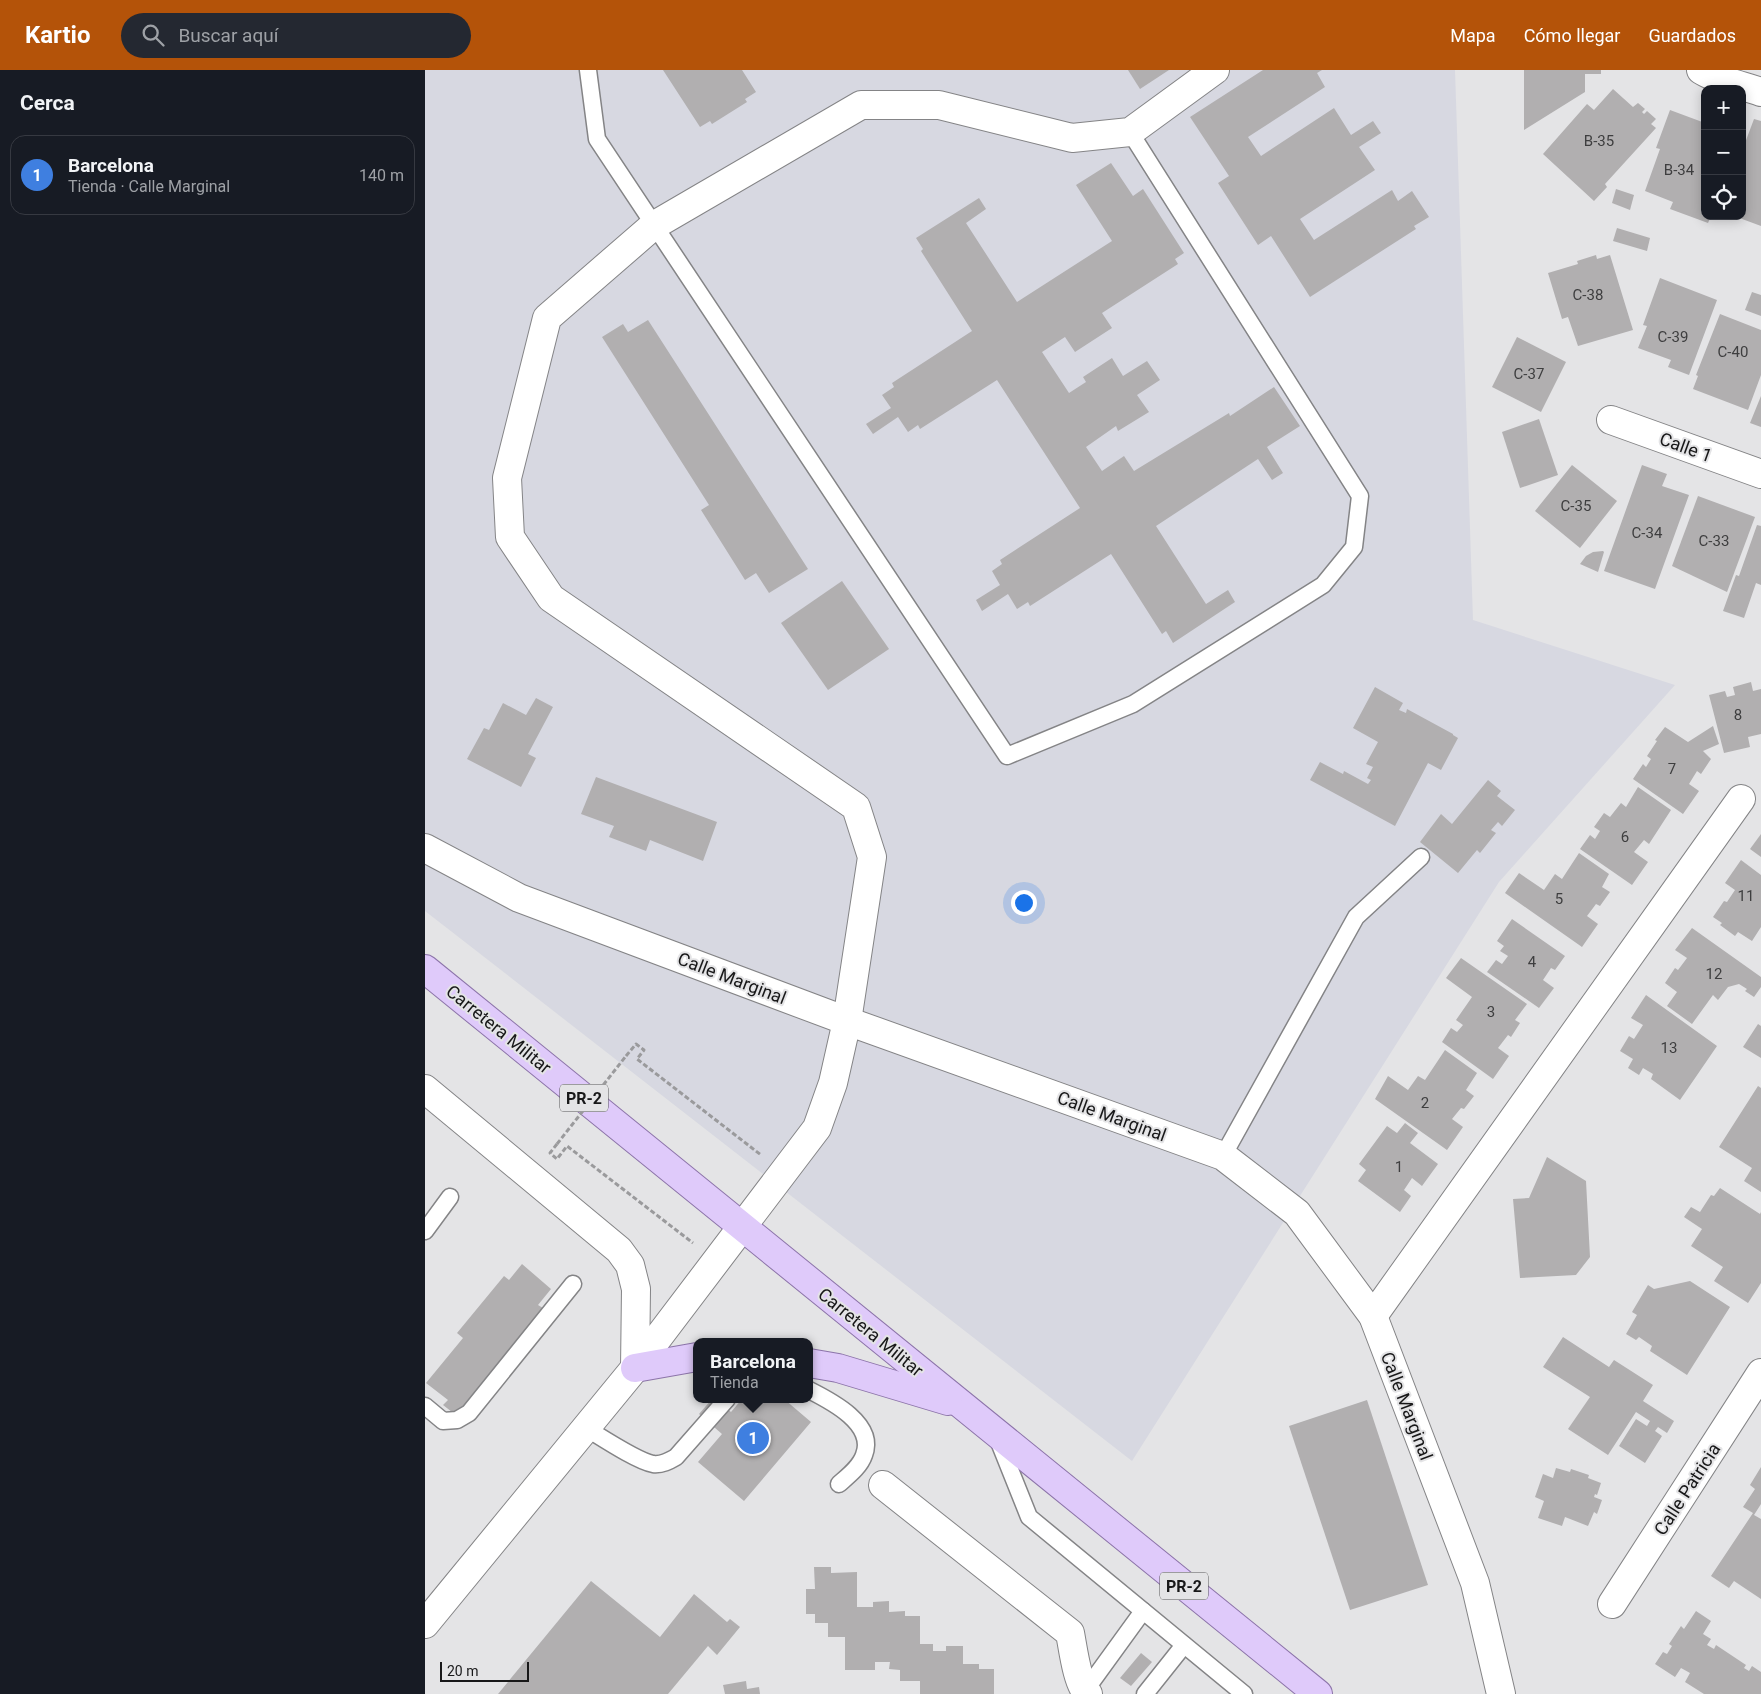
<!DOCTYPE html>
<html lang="es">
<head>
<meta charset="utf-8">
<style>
	body { margin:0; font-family:Roboto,sans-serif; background:#242831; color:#f1f3f6 }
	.controls { position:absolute; right:15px; top:15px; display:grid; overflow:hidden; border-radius:10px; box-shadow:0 2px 12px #0003 }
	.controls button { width:45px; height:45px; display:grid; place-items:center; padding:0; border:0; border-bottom:1px solid #363941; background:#171b24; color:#f1f3f6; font:25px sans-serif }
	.scale { position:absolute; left:15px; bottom:12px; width:89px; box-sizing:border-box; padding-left:5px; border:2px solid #181819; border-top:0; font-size:14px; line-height:18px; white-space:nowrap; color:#181819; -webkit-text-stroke:4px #e4e4e6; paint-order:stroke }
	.you { position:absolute; left:598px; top:832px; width:18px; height:18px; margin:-12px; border:4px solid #fff; border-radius:50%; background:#1a73e8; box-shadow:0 0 0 8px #1a73e833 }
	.badge { display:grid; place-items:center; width:32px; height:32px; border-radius:50%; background:#b45309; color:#fff; font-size:16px; font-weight:700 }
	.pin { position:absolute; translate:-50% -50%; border:2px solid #fff; box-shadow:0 1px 5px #0006 }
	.popup { position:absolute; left:268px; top:1268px; width:120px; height:65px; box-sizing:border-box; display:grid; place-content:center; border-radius:10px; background:#171b24; filter:drop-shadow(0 1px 4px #0005); font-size:16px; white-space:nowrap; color:#9ea1a6 }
	.popup b { font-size:19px; color:#f1f3f6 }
	.popup::after { content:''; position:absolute; left:50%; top:100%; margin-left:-10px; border:10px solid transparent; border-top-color:#171b24 }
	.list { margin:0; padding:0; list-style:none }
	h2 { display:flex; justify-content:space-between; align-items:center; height:65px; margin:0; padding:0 20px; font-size:21px }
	h2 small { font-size:16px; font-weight:400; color:#9ea1a6 }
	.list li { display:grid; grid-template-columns:32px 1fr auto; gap:15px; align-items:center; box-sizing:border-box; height:80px; margin:0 10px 10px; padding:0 10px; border:1px solid #363941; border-radius:15px }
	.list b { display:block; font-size:19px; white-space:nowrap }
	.list p { margin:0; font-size:16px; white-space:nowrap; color:#9ea1a6 }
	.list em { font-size:16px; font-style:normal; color:#9ea1a6 }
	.icon { flex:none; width:28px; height:28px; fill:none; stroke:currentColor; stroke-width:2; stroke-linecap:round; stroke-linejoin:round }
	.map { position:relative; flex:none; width:1336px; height:1624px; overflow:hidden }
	header { display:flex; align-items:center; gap:30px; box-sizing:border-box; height:70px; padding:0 25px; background:#b45309; color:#fff }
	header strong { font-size:24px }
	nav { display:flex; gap:28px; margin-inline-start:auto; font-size:18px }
	.search { width:350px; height:45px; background:#242831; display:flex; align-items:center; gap:12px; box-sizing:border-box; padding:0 18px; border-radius:28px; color:#9ea1a6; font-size:19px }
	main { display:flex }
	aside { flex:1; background:#171b24 }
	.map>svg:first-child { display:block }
</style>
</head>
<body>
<header>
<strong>Kartio</strong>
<div class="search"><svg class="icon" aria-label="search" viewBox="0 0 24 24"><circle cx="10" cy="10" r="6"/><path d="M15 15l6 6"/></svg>Buscar aquí</div>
<nav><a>Mapa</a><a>Cómo llegar</a><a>Guardados</a></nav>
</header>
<main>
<aside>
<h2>Cerca<small></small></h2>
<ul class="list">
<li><span class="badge" style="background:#3f7fe0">1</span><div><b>Barcelona</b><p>Tienda · Calle Marginal</p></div><em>140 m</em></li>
</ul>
</aside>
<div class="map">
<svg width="1336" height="1624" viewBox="0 0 1336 1624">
	<rect width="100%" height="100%" fill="#e4e4e6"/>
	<!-- built -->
	<path fill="#d7d8e1" d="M 0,0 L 1030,0 L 1048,550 L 1250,615 L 1074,812 L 707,1391 L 0,841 Z"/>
	<!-- building -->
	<g fill="#b1afb0">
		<path d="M 238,0 L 317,0 L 331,22 L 320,29 L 322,32 L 287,54 L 285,51 L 275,57 Z"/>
		<path d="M 703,0 L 744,0 L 715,19 Z"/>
		<path d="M 838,0 L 897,0 L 892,3 L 900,17 L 823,67 L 836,86 L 909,38 L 926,65 L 948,51 L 956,63 L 934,77 L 950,100 L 875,149 L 889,170 L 967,120 L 973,131 L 987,121 L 1004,147 L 989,156 L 991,159 L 885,227 L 846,166 L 833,175 L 793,113 L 804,106 L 765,47 Z"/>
		<path d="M 1099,0 L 1176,0 L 1176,4 L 1160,4 L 1160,22 L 1099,60 Z"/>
		<path d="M 1188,19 L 1208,37 L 1213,33 L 1220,39 L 1217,42 L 1219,44 L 1222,41 L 1231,49 L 1226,54 L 1231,58 L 1180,114 L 1182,117 L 1169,131 L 1118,84 L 1162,34 L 1169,40 Z"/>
		<path d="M 1245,40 L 1280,53 L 1280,146 L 1286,146 L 1283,153 L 1245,139 L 1248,132 L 1220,121 L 1235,79 L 1231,78 Z"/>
		<path d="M 1329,49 L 1336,51 L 1336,156 L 1309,146 L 1317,146 L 1317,81 Z"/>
		<path d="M 686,93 L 708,126 L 718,119 L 759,183 L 750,189 L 753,194 L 677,243 L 687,258 L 650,282 L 640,267 L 617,282 L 644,323 L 661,312 L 658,307 L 687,288 L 698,306 L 722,291 L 735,310 L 712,325 L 724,342 L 693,361 L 691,356 L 661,377 L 677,401 L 699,386 L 709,401 L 804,343 L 805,346 L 849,317 L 875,356 L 842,377 L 858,403 L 847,410 L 833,389 L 731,456 L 781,534 L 803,520 L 810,532 L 748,573 L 741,561 L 737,564 L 686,484 L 605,536 L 603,532 L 592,539 L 583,524 L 557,541 L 551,530 L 575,515 L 567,501 L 577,494 L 575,490 L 655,438 L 572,310 L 495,359 L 493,355 L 483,362 L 473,347 L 448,364 L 441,354 L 466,338 L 457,325 L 469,317 L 467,313 L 547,261 L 496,181 L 498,179 L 491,168 L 554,128 L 561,139 L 541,153 L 592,232 L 687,171 L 651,115 Z"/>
		<path d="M 1191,119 L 1209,125 L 1205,140 L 1187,133 Z"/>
		<path d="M 1192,158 L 1225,168 L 1222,181 L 1188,171 Z"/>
		<path d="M 1171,185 L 1172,189 L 1185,185 L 1208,260 L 1153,276 L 1143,247 L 1137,249 L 1123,203 L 1153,194 L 1152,191 Z"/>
		<path d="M 1235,208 L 1292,230 L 1264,305 L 1243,297 L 1246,290 L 1213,278 L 1222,256 L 1218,255 Z"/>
		<path d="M 1327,222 L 1336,225 L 1336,246 L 1320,240 Z"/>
		<path d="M 1295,244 L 1336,260 L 1336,305 L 1323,340 L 1268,319 L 1273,306 L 1271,305 Z"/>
		<path d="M 223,250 L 383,499 L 344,523 L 331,503 L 320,510 L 276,440 L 284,435 L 177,267 L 198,254 L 203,262 Z"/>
		<path d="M 1092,267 L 1141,292 L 1116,342 L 1067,317 Z"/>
		<path d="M 1336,326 L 1336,357 L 1325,353 Z"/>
		<path d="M 1114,349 L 1133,405 L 1095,418 L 1077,362 Z"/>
		<path d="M 1147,395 L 1192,431 L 1155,478 L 1110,441 Z"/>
		<path d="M 1217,395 L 1242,404 L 1237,416 L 1264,425 L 1230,519 L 1179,501 Z"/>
		<path d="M 1273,426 L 1330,447 L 1302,522 L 1247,496 Z"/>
		<path d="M 1332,455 L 1336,456 L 1336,515 L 1331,513 L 1319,548 L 1298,541 L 1311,505 L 1314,506 Z"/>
		<path d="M 1178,481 L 1179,482 L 1173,502 L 1155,494 L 1161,486 L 1168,482 Z"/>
		<path d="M 417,511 L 464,579 L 403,620 L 356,553 Z"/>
		<path d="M 1326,612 L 1328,621 L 1336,619 L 1336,664 L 1323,667 L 1325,677 L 1299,683 L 1284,625 L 1300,621 L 1302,627 L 1310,625 L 1308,617 Z"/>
		<path d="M 950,617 L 978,633 L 974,640 L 981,643 L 982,639 L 1028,664 L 1028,665 L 1033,668 L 1016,700 L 1003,693 L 970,756 L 885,710 L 895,692 L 918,704 L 919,701 L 943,714 L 946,710 L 942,708 L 948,697 L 941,694 L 953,672 L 928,658 Z"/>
		<path d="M 111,628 L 128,637 L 103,684 L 111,688 L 96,717 L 42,689 L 59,658 L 64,660 L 78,633 L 101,645 Z"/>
		<path d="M 1288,656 L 1294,674 L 1278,681 L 1286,689 L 1276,704 L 1272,701 L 1264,714 L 1274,721 L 1258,744 L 1208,709 L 1218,694 L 1221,697 L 1226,689 L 1222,686 L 1232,671 L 1230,670 L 1240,657 L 1263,672 Z"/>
		<path d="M 171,707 L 292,752 L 278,791 L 225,770 L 221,781 L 184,767 L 189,756 L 156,744 Z"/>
		<path d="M 1063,710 L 1076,721 L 1072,726 L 1090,740 L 1077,756 L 1073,752 L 1066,760 L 1071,763 L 1055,783 L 1052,780 L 1033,803 L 995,772 L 1016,744 L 1027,754 Z"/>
		<path d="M 1213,717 L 1246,740 L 1224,774 L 1219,770 L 1209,782 L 1223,792 L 1207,815 L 1155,779 L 1165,765 L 1170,769 L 1175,761 L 1169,757 L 1179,743 L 1185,747 L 1196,733 L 1201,737 Z"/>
		<path d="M 1336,764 L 1336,787 L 1325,779 Z"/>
		<path d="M 1154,783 L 1184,804 L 1177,817 L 1185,822 L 1175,836 L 1171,834 L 1162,846 L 1173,854 L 1157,877 L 1080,823 L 1094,803 L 1119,820 L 1130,804 L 1137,809 Z"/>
		<path d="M 1316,790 L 1336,805 L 1336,857 L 1327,871 L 1313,862 L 1310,866 L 1295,855 L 1297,853 L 1288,847 L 1299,831 L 1302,832 L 1310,820 L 1300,813 Z"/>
		<path d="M 1087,849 L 1140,886 L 1130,900 L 1126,898 L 1118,910 L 1129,918 L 1114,938 L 1062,902 L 1071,890 L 1077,894 L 1083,886 L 1075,881 L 1079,876 L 1072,871 Z"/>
		<path d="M 1267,858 L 1336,907 L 1336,917 L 1329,927 L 1320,921 L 1322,919 L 1314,914 L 1303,917 L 1293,930 L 1288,925 L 1267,954 L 1242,936 L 1252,922 L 1240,913 L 1250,898 L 1253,900 L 1262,888 L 1250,880 Z"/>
		<path d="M 1036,888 L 1102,934 L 1090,950 L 1095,953 L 1086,967 L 1083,965 L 1073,978 L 1084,986 L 1068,1009 L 1017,972 L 1026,958 L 1032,962 L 1038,955 L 1031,950 L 1047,927 L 1021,908 Z"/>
		<path d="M 1221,925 L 1292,976 L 1255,1030 L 1226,1009 L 1228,1004 L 1218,998 L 1214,1005 L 1203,998 L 1208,989 L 1195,981 L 1204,966 L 1209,969 L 1218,955 L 1206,948 Z"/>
		<path d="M 1333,954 L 1336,956 L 1336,988 L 1318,977 Z"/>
		<path d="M 1020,980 L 1052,1003 L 1041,1020 L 1049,1026 L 1039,1039 L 1036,1038 L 1027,1049 L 1038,1057 L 1022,1080 L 950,1029 L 963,1006 L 983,1020 L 993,1006 L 1000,1010 Z"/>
		<path d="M 1333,1016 L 1336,1018 L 1336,1122 L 1319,1111 L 1327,1098 L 1294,1077 Z"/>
		<path d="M 980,1053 L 993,1063 L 985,1073 L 1013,1094 L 997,1116 L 987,1108 L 979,1120 L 986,1126 L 975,1142 L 933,1111 L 941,1100 L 934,1094 L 962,1056 L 972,1063 Z"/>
		<path d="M 1122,1087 L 1161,1111 L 1165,1187 L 1151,1205 L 1095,1208 L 1088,1129 L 1104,1128 Z"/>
		<path d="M 1295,1118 L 1335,1144 L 1336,1142 L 1336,1213 L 1323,1233 L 1289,1211 L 1298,1197 L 1266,1176 L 1277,1159 L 1259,1147 L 1266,1137 L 1275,1142 L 1286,1125 L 1289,1126 Z"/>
		<path d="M 97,1194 L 126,1219 L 113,1235 L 118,1238 L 99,1261 L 104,1265 L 36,1349 L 18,1335 L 23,1330 L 1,1313 L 38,1268 L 32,1263 L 79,1206 L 84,1210 Z"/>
		<path d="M 1265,1211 L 1305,1237 L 1262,1305 L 1225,1281 L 1227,1276 L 1214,1267 L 1211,1270 L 1201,1264 L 1212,1245 L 1207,1242 L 1223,1215 L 1229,1219 Z"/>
		<path d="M 1138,1267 L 1184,1297 L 1189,1290 L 1228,1315 L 1218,1331 L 1249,1351 L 1242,1363 L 1233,1357 L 1230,1361 L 1237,1366 L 1220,1393 L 1194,1376 L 1211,1349 L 1222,1356 L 1225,1351 L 1211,1342 L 1183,1385 L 1143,1359 L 1165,1327 L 1118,1297 Z"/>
		<path d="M 287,1329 L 291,1329 L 306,1342 L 317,1329 L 359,1329 L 386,1352 L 319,1431 L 273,1392 L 297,1364 L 274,1344 Z"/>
		<path d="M 942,1330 L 1003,1515 L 925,1540 L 864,1356 Z"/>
		<path d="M 1336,1397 L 1336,1434 L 1329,1445 L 1336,1449 L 1336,1529 L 1309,1511 L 1304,1518 L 1286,1506 L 1328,1443 L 1318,1437 L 1330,1419 L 1325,1415 Z"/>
		<path d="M 1131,1398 L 1145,1402 L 1146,1399 L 1164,1405 L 1163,1408 L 1176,1413 L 1172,1425 L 1170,1424 L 1169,1427 L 1177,1430 L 1172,1444 L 1169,1442 L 1163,1456 L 1140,1447 L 1137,1456 L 1113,1448 L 1119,1431 L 1110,1427 L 1118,1404 L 1128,1408 Z"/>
		<path d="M 389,1497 L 406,1497 L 406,1503 L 432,1502 L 432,1537 L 448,1537 L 448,1532 L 464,1531 L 464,1542 L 480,1541 L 480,1546 L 495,1546 L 495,1574 L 508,1574 L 508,1581 L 521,1581 L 521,1576 L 538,1576 L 538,1594 L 554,1594 L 554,1599 L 569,1599 L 569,1624 L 495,1624 L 495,1611 L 475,1611 L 475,1600 L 464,1599 L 465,1592 L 450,1592 L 450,1600 L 420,1600 L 420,1567 L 403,1567 L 403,1553 L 390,1553 L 390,1544 L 381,1544 L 381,1519 L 390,1519 Z"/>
		<path d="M 166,1511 L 235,1567 L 269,1524 L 302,1552 L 305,1549 L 315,1557 L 292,1585 L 283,1576 L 243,1624 L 73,1624 Z"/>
		<path d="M 1271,1541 L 1286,1551 L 1278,1564 L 1286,1569 L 1282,1575 L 1289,1579 L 1291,1575 L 1321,1595 L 1319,1598 L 1324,1601 L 1327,1596 L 1336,1602 L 1336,1624 L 1279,1624 L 1260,1612 L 1265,1603 L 1256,1598 L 1250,1607 L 1230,1594 L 1238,1582 L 1242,1584 L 1247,1576 L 1244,1574 L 1256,1556 L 1259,1559 Z"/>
		<path d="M 716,1583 L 727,1592 L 706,1616 L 695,1608 Z"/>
		<path d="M 321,1611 L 322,1619 L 334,1617 L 335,1624 L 300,1624 L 298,1615 Z"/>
	</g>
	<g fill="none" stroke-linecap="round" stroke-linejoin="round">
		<!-- lane casing -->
		<g stroke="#848486" stroke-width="19">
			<g id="lane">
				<path d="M 163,0 L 172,69 L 582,686 L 708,634 L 898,515 L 929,477 L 935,426 L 705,62"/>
				<path d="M 798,1086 L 931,847 L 996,787"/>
				<path d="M 0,1161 L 25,1127"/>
				<path d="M 384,1320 C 406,1331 451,1354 439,1385 C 435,1397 423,1406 414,1414"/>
				<path d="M 0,1336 L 18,1351 L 32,1350 L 44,1343 L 148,1214"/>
				<path d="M 161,1358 C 176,1367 212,1391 228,1394 C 237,1395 244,1391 251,1387 L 302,1329"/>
				<path d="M 572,1367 L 604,1447 L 819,1624"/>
				<path d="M 660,1621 L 718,1541"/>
				<path d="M 720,1624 L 759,1575"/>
			</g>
		</g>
		<!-- street casing -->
		<g stroke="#848486" stroke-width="30">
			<g id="street">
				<path d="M 1276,0 C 1294,11 1316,15 1336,22"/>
				<path d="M 1186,350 L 1336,404"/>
				<path d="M 0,778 L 94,828 L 422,951 L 798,1086 L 872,1143 L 948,1246 L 1050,1513 L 1076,1624"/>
				<path d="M 0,1019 L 194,1180 L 205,1195 L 211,1219 L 210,1298"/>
				<path d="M 948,1246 L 1316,729"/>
				<path d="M 458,1415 L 645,1563 C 648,1578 652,1614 663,1624"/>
				<path d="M 1187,1534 L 1336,1303"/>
				<path d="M 0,1554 L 210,1298 L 392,1058 L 408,1013 L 422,951 L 447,787 L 431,737 L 126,528 L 85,467 L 82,408 L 122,248 L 228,156 L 436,35 L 514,35 L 647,68 L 705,62 L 790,0"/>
			</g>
		</g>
		<!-- primary casing -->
		<g stroke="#8c74a9" stroke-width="30">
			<g id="primary">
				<path d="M 0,899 L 893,1624"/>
				<path d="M 384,1293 L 413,1298 L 523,1331"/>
				<path d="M 210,1298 L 272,1287"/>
			</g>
		</g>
		<!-- path -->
		<g stroke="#9a9a9c" stroke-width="3" stroke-dasharray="5 2.5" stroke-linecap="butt">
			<path d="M 201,986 L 211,974 L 219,980 L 212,989 L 336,1085"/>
			<path d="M 132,1074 L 125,1083 L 132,1089 L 142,1076 L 268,1173"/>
		</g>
		<!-- lane -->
		<use href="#lane" stroke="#fff" stroke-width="16"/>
		<!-- street -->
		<use href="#street" stroke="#fff" stroke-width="28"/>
		<!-- primary -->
		<use href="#primary" stroke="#dfcafa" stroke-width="28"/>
		<!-- path-bridge -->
		<path stroke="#9a9a9c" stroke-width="3" stroke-dasharray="5 2.5" stroke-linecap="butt" d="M 132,1074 L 201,986"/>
	</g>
	<g text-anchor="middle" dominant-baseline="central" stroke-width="4" stroke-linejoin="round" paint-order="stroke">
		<!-- number labels -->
		<g font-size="15" fill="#3e3e3f">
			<text x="1174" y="71">B-35</text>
			<text x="1254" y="100">B-34</text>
			<text x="1163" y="225">C-38</text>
			<text x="1248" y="267">C-39</text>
			<text x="1308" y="282">C-40</text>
			<text x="1104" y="304">C-37</text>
			<text x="1151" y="436">C-35</text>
			<text x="1222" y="463">C-34</text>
			<text x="1289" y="471">C-33</text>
			<text x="1313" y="645">8</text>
			<text x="1247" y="699">7</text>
			<text x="1200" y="767">6</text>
			<text x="1321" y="826">11</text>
			<text x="1134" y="829">5</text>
			<text x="1107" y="892">4</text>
			<text x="1289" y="904">12</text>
			<text x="1066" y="942">3</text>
			<text x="1244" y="978">13</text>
			<text x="1000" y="1033">2</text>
			<text x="974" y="1097">1</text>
		</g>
		<!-- shield labels -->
		<g fill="#e4e4e6" stroke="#555556" stroke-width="1">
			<rect x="135" y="1014.5" width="48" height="27" rx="4"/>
			<rect x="735" y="1502.5" width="48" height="27" rx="4"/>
		</g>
		<g font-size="16" font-weight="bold" fill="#181819">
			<text x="159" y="1028">PR-2</text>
			<text x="759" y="1516">PR-2</text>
		</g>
		<!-- street labels -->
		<g font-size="18" fill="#181819" stroke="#e4e4e6">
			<text transform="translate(1261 377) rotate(20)">Calle 1</text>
			<text transform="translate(307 908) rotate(21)">Calle Marginal</text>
			<text transform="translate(74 959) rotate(39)">Carretera Militar</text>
			<text transform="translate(687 1046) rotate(20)">Calle Marginal</text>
			<text transform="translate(446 1262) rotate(39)">Carretera Militar</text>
			<text transform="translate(982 1336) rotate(69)">Calle Marginal</text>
			<text transform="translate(1262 1419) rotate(-57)">Calle Patricia</text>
		</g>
	</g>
</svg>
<div class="controls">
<button>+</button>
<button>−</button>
<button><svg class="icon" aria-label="locate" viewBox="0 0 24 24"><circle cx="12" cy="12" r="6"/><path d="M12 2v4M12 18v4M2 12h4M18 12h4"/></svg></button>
</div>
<div class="scale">20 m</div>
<div class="you"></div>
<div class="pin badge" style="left:328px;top:1368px;background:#3f7fe0">1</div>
<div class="popup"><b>Barcelona</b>Tienda</div>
</div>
</main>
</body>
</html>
